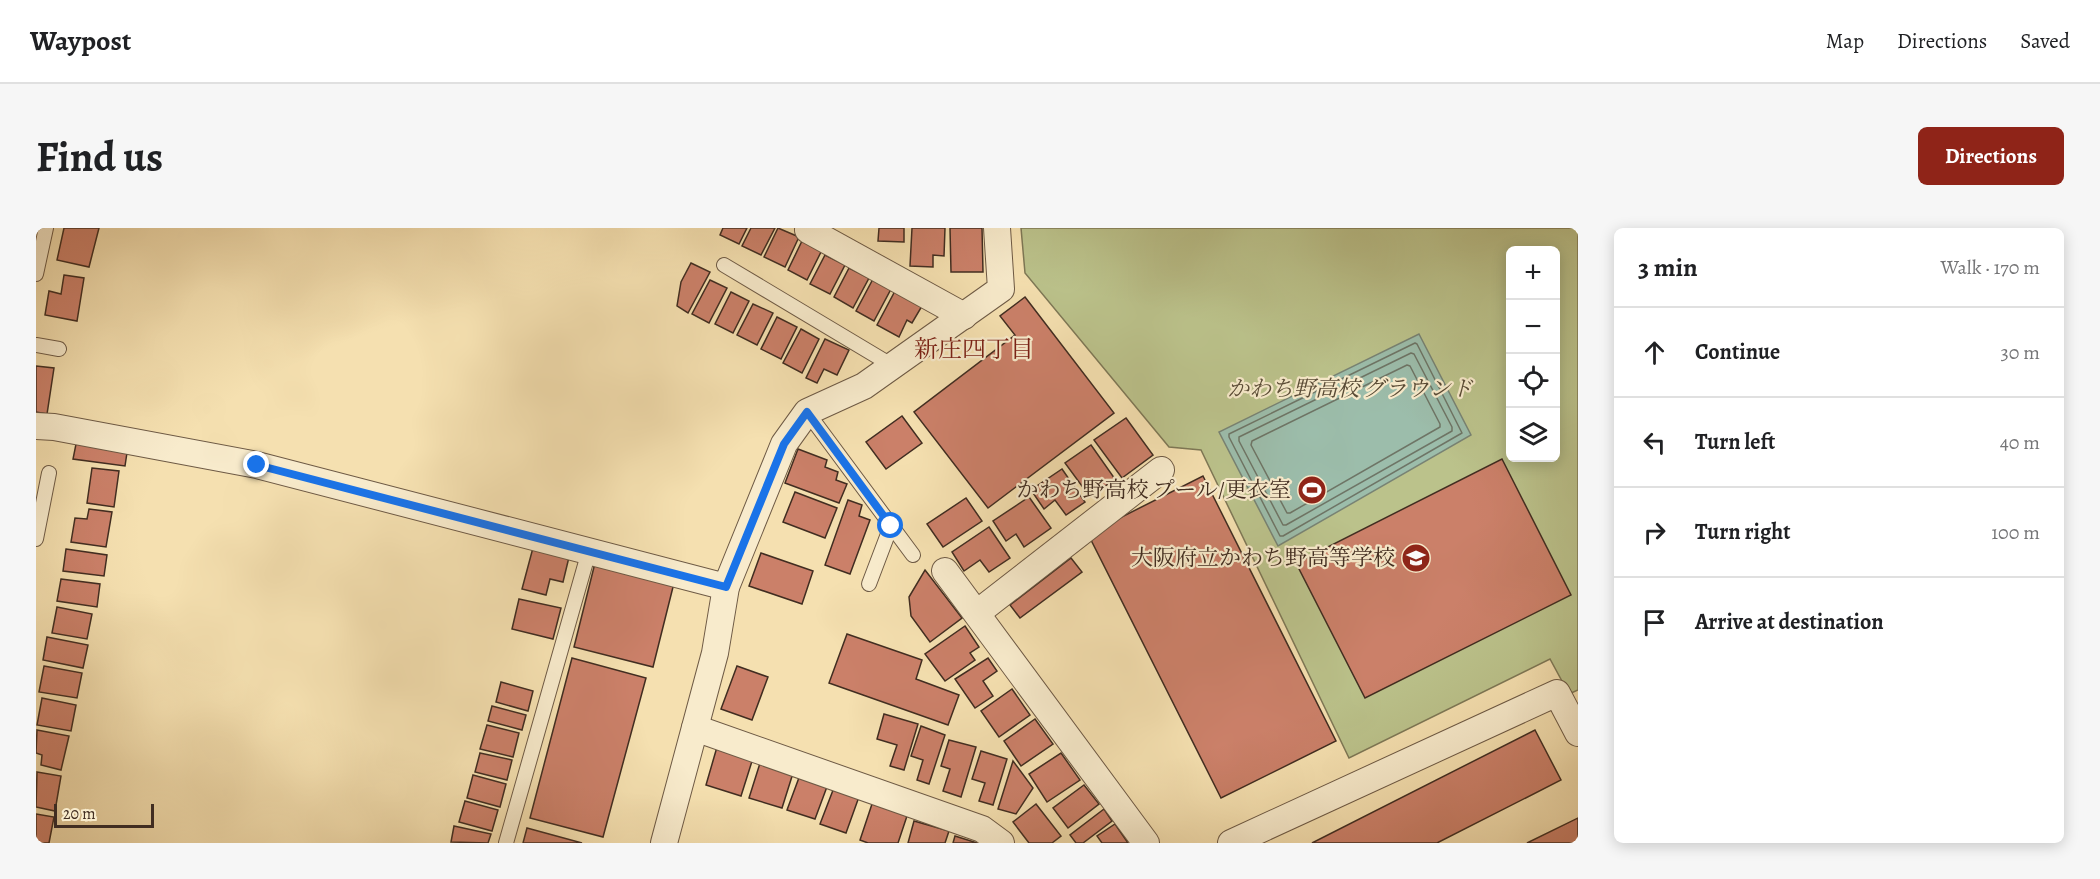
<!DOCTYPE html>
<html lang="en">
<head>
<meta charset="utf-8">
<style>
	body { margin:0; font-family:Alegreya,"Noto Serif JP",serif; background:#f6f6f6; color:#202124 }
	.controls { position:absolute; right:18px; top:18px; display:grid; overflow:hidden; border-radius:9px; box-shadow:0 3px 15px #0003 }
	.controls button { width:54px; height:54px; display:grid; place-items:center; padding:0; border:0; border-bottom:2px solid #e0e0e0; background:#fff; color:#202124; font:30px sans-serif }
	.scale { position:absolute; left:18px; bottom:15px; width:100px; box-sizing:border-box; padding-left:6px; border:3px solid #412d21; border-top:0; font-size:16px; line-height:21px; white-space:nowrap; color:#412d21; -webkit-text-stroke:4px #f8ebcc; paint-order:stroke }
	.stop { position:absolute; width:18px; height:18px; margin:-14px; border:4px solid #1a73e8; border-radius:50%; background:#fff }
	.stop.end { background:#1a73e8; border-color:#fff; box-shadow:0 2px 6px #0008 }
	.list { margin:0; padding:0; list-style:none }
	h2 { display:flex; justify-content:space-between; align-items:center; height:78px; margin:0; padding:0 24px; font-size:26px }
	h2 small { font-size:20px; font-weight:400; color:#757577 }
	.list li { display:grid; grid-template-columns:39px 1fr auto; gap:18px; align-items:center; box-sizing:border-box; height:90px; padding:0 24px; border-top:2px solid #e0e0e0 }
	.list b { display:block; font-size:22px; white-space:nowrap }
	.list em { font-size:20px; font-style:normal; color:#757577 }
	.icon { flex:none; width:33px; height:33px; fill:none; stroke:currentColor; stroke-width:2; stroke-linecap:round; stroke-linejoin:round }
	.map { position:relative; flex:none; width:1542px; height:615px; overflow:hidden; border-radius:9px }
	header { display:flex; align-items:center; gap:36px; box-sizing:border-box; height:84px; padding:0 30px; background:#fff; border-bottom:2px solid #e0e0e0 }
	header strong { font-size:28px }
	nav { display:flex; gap:33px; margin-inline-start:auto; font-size:21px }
	.intro { display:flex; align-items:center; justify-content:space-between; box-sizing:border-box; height:144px; padding:0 36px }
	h1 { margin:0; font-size:42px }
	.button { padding:15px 27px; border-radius:9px; background:#8f2418; color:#fff; font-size:21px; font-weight:700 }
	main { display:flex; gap:36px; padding:0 36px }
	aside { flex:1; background:#fff; border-radius:9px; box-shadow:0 3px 15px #0003 }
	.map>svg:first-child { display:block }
</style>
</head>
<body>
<header>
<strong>Waypost</strong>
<nav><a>Map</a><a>Directions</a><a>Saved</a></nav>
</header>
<div class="intro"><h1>Find us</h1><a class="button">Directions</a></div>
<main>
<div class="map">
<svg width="1542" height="615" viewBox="0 0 1542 615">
	<rect width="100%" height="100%" fill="#f5e0b0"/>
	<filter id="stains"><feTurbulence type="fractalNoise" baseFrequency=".00333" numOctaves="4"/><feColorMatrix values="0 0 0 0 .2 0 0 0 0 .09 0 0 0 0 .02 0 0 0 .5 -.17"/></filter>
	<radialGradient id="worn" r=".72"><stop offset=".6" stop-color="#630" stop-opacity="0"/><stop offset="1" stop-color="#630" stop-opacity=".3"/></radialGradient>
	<!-- green -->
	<path fill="#bbc28b" stroke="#7e7856" stroke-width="1.5" fill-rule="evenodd" d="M 985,0 L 1542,0 L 1542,462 L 1533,466 L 1514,431 L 1313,530 L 1165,222 L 1133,219 L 989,45 ZM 1474,22 L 1520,22 L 1520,230 L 1474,230 Z"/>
	<!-- water -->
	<path fill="#9cbdab" stroke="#788374" stroke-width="1.5" d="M 1383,106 L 1435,207 L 1242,318 L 1183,204 Z"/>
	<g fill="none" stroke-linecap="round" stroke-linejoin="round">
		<!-- shore -->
		<g stroke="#6e7566" stroke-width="1.5">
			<path d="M 1379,115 L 1381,116 L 1426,205 L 1247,308 L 1244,308 L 1193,209 L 1193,206 Z"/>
			<path d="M 1375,125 L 1378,126 L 1416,199 L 1416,203 L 1250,297 L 1247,297 L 1203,213 L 1203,209 Z"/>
			<path d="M 1371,137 L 1374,138 L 1404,196 L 1404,199 L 1254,285 L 1251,285 L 1215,217 L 1216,213 Z"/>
		</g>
	</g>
	<!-- building -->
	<g fill="#cb8069" stroke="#412d21" stroke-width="1.5">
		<path d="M 28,0 L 63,0 L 53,39 L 21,32 Z"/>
		<path d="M 687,0 L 711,0 L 703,16 L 684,7 Z"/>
		<path d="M 715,0 L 739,0 L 725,27 L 706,18 Z"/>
		<path d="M 742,0 L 763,9 L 749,39 L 728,29 Z"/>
		<path d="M 843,0 L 868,0 L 868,14 L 842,13 Z"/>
		<path d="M 876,0 L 909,0 L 908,28 L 897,27 L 897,39 L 874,38 Z"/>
		<path d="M 914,0 L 946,0 L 947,44 L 915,44 Z"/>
		<path d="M 766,13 L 786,22 L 771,52 L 752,42 Z"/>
		<path d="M 789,27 L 809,37 L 794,66 L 774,56 Z"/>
		<path d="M 655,35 L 674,44 L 652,85 L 641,78 L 645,54 Z"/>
		<path d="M 813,40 L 833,50 L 817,80 L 798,69 Z"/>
		<path d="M 28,47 L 48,50 L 41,93 L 9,87 L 13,63 L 25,66 Z"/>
		<path d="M 837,51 L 855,61 L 838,93 L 820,83 Z"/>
		<path d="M 674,52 L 691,60 L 673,95 L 656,86 Z"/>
		<path d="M 859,63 L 886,78 L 876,95 L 871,92 L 863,109 L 841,97 Z"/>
		<path d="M 695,64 L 713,73 L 697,105 L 679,96 Z"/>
		<path d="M 989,69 L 1078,185 L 952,280 L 878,184 L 979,107 L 964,88 Z"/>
		<path d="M 717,76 L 737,85 L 721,117 L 701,107 Z"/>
		<path d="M 741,89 L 761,99 L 745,131 L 725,121 Z"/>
		<path d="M 765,101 L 783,111 L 766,145 L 747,135 Z"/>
		<path d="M 789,111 L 813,122 L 801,147 L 788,141 L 781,155 L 770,150 Z"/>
		<path d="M 0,138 L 18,140 L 11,186 L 0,184 Z"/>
		<path d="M 866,188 L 886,215 L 850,241 L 830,214 Z"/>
		<path d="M 1090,190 L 1117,227 L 1086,250 L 1058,212 Z"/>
		<path d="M 41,211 L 92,218 L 89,238 L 37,231 Z"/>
		<path d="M 1055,217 L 1079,251 L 1054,269 L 1029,235 Z"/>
		<path d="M 762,221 L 791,232 L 789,239 L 802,244 L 800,252 L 811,256 L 803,275 L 749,255 Z"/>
		<path d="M 1466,231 L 1535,367 L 1329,470 L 1260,335 Z"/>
		<path d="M 56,240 L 83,243 L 78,279 L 51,275 Z"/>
		<path d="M 1026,241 L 1049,274 L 1030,287 L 1019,272 L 1008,281 L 995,262 Z"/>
		<path d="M 1167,248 L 1300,513 L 1185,570 L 1052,306 Z"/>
		<path d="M 759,264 L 801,280 L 789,310 L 747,294 Z"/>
		<path d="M 993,269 L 1015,300 L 988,319 L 980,306 L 970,313 L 957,293 Z"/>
		<path d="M 930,270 L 946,293 L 907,319 L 891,296 Z"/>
		<path d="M 812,272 L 826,277 L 823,288 L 834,292 L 814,346 L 789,337 Z"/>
		<path d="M 53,281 L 76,284 L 70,319 L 35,314 L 39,290 L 51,291 Z"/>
		<path d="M 953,299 L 974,330 L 953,344 L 944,332 L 928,343 L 916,324 Z"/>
		<path d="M 498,316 L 534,325 L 527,354 L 514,351 L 510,367 L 486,361 Z"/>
		<path d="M 30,321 L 71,327 L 68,348 L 27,343 Z"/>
		<path d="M 725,325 L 777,343 L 766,376 L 713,358 Z"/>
		<path d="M 1035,330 L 1046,344 L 984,390 L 974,377 Z"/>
		<path d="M 559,335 L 638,355 L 617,439 L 538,419 Z"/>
		<path d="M 889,342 L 926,390 L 894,414 L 875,388 L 873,369 Z"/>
		<path d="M 25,351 L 64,356 L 61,379 L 21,373 Z"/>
		<path d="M 483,371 L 525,380 L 517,411 L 476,401 Z"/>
		<path d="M 21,379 L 56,386 L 51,411 L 16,405 Z"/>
		<path d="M 929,398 L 943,419 L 934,425 L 939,432 L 909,453 L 889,426 Z"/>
		<path d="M 811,406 L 886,432 L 880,451 L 923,467 L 912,497 L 793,455 Z"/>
		<path d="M 11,409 L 52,417 L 47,440 L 7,432 Z"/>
		<path d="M 536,430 L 610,450 L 567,609 L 494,590 Z"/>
		<path d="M 952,430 L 961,443 L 947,453 L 957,468 L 939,480 L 919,451 Z"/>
		<path d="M 8,438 L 46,445 L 41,470 L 3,464 Z"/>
		<path d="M 701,438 L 732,449 L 716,492 L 685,481 Z"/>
		<path d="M 465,454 L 497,463 L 492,483 L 460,474 Z"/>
		<path d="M 976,461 L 994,487 L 963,509 L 945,483 Z"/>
		<path d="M 6,470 L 40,477 L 35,503 L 1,497 Z"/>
		<path d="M 456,478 L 490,487 L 486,502 L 452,493 Z"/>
		<path d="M 848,486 L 882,496 L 868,542 L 854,538 L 861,517 L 841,511 Z"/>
		<path d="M 999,491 L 1017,516 L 985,538 L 968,513 Z"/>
		<path d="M 451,497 L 483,505 L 477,529 L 444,521 Z"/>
		<path d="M 885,498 L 909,507 L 893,556 L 881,552 L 887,532 L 875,528 Z"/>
		<path d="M 1,502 L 33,508 L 25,542 L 5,537 L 6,527 L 0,525 Z"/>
		<path d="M 1499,502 L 1525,552 L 1401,615 L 1276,615 Z"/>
		<path d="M 913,512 L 940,519 L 925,569 L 907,563 L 914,541 L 905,538 Z"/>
		<path d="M 681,519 L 717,530 L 705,568 L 670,557 Z"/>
		<path d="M 945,523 L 971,531 L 957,577 L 943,573 L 949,555 L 936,551 Z"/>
		<path d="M 444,525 L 476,532 L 471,552 L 439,544 Z"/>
		<path d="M 1025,525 L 1044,552 L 1011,574 L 993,546 Z"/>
		<path d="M 725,532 L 758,542 L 746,580 L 713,570 Z"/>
		<path d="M 977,533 L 997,560 L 980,586 L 962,581 Z"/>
		<path d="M 1,544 L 25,548 L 19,583 L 0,579 Z"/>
		<path d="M 437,547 L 470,556 L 464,579 L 431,570 Z"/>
		<path d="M 764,547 L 792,556 L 779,591 L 751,582 Z"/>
		<path d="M 799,557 L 824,566 L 810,605 L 784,596 Z"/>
		<path d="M 1048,557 L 1063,576 L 1032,600 L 1017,580 Z"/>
		<path d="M 429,573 L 462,582 L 456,603 L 423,594 Z"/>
		<path d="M 837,573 L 872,585 L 862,615 L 832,615 L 824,612 Z"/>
		<path d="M 1000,576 L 1025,608 L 1016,615 L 993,615 L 977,594 Z"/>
		<path d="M 1068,581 L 1076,593 L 1047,615 L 1040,615 L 1034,607 Z"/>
		<path d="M 0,586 L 18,589 L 13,615 L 0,615 Z"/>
		<path d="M 1542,590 L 1542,615 L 1491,615 Z"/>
		<path d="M 878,593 L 913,603 L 909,615 L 872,615 Z"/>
		<path d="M 1079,596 L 1092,615 L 1066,615 L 1061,608 Z"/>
		<path d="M 418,598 L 455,606 L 452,615 L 415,614 Z"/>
		<path d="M 491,600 L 546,615 L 487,615 Z"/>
		<path d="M 919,608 L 941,615 L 917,615 Z"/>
	</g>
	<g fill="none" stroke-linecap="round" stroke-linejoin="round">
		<!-- service casing -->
		<g stroke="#6e5a45" stroke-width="16">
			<g id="service">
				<path d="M 688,37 L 857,138"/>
				<path d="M 0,46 L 10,0"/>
				<path d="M 0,117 L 23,121"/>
				<path d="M 771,184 L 877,327"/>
				<path d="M 0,311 L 13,245"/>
				<path d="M 833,356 L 855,298"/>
				<path d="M 470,615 L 553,323"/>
			</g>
		</g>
		<!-- minor casing -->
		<g stroke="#6e5a45" stroke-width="28">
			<g id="minor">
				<path d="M 773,0 L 772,2 L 928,88"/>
				<path d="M 0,198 L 18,199 L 221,237 L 690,359"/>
				<path d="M 909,343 L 1110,615"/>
				<path d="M 941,385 L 1125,242"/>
				<path d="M 659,500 L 946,601 L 965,615"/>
				<path d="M 628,615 L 679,425 L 690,359 L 748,216 L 771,184 L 828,158 L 965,61 L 961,0"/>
				<path d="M 1195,615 L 1521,465 L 1542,505"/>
			</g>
		</g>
		<!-- service -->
		<use href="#service" stroke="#f8ebcc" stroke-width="14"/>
		<!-- minor -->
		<use href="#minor" stroke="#f8ebcc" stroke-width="26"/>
	</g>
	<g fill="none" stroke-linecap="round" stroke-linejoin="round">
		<!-- route -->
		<path stroke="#1a73e8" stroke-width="8" d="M 221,237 L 690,359 L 748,216 L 771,184 L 855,298"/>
	</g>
	<!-- icons -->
	<defs>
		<g id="stadium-disc" transform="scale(1.5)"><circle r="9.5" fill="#8f2418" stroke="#f8ebcc"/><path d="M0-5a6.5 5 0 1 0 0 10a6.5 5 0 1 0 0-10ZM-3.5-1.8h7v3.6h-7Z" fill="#fff"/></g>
		<g id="school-disc" transform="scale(1.5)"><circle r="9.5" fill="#8f2418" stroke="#f8ebcc"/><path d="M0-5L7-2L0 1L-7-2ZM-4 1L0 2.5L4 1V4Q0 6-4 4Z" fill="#fff"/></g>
	</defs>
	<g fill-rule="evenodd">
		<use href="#stadium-disc" x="1276" y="262"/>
		<use href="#school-disc" x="1380" y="330"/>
	</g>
	<g text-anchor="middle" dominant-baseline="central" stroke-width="4.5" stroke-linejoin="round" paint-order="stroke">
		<!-- park labels -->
		<g font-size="22" font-style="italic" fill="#594b36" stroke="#f8ebcc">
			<text x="1314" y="161">かわち野高校 グラウンド</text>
		</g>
		<!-- poi labels -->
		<g font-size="22" fill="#412d21" stroke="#f8ebcc" text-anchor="end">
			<text x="1255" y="262">かわち野高校 プール/更衣室</text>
			<text x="1359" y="330">大阪府立かわち野高等学校</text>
		</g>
		<!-- neighbourhood labels -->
		<g font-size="24" fill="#7a1f14" stroke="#f8ebcc">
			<text x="938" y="121">新庄四丁目</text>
		</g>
	</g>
	<rect width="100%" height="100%" filter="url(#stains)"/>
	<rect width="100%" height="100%" fill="url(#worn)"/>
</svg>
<div class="controls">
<button>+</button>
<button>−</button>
<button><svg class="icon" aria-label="locate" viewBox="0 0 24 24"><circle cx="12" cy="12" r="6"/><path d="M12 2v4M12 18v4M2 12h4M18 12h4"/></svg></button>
<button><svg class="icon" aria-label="layers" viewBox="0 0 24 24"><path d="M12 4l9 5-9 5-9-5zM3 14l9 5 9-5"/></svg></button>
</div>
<div class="scale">20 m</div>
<div class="stop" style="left:855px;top:298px"></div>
<div class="stop end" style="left:221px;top:237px"></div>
</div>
<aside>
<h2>3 min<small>Walk · 170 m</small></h2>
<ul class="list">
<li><svg class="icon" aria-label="ahead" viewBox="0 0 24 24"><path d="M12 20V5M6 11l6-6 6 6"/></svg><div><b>Continue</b></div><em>30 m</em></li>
<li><svg class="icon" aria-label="left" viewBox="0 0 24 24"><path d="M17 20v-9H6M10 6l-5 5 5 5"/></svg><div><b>Turn left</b></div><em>40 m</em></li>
<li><svg class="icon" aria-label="right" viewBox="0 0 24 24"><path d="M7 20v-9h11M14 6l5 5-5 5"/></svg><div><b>Turn right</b></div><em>100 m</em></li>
<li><svg class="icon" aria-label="arrive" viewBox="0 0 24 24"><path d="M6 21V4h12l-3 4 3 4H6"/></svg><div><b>Arrive at destination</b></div></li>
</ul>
</aside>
</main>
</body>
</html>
